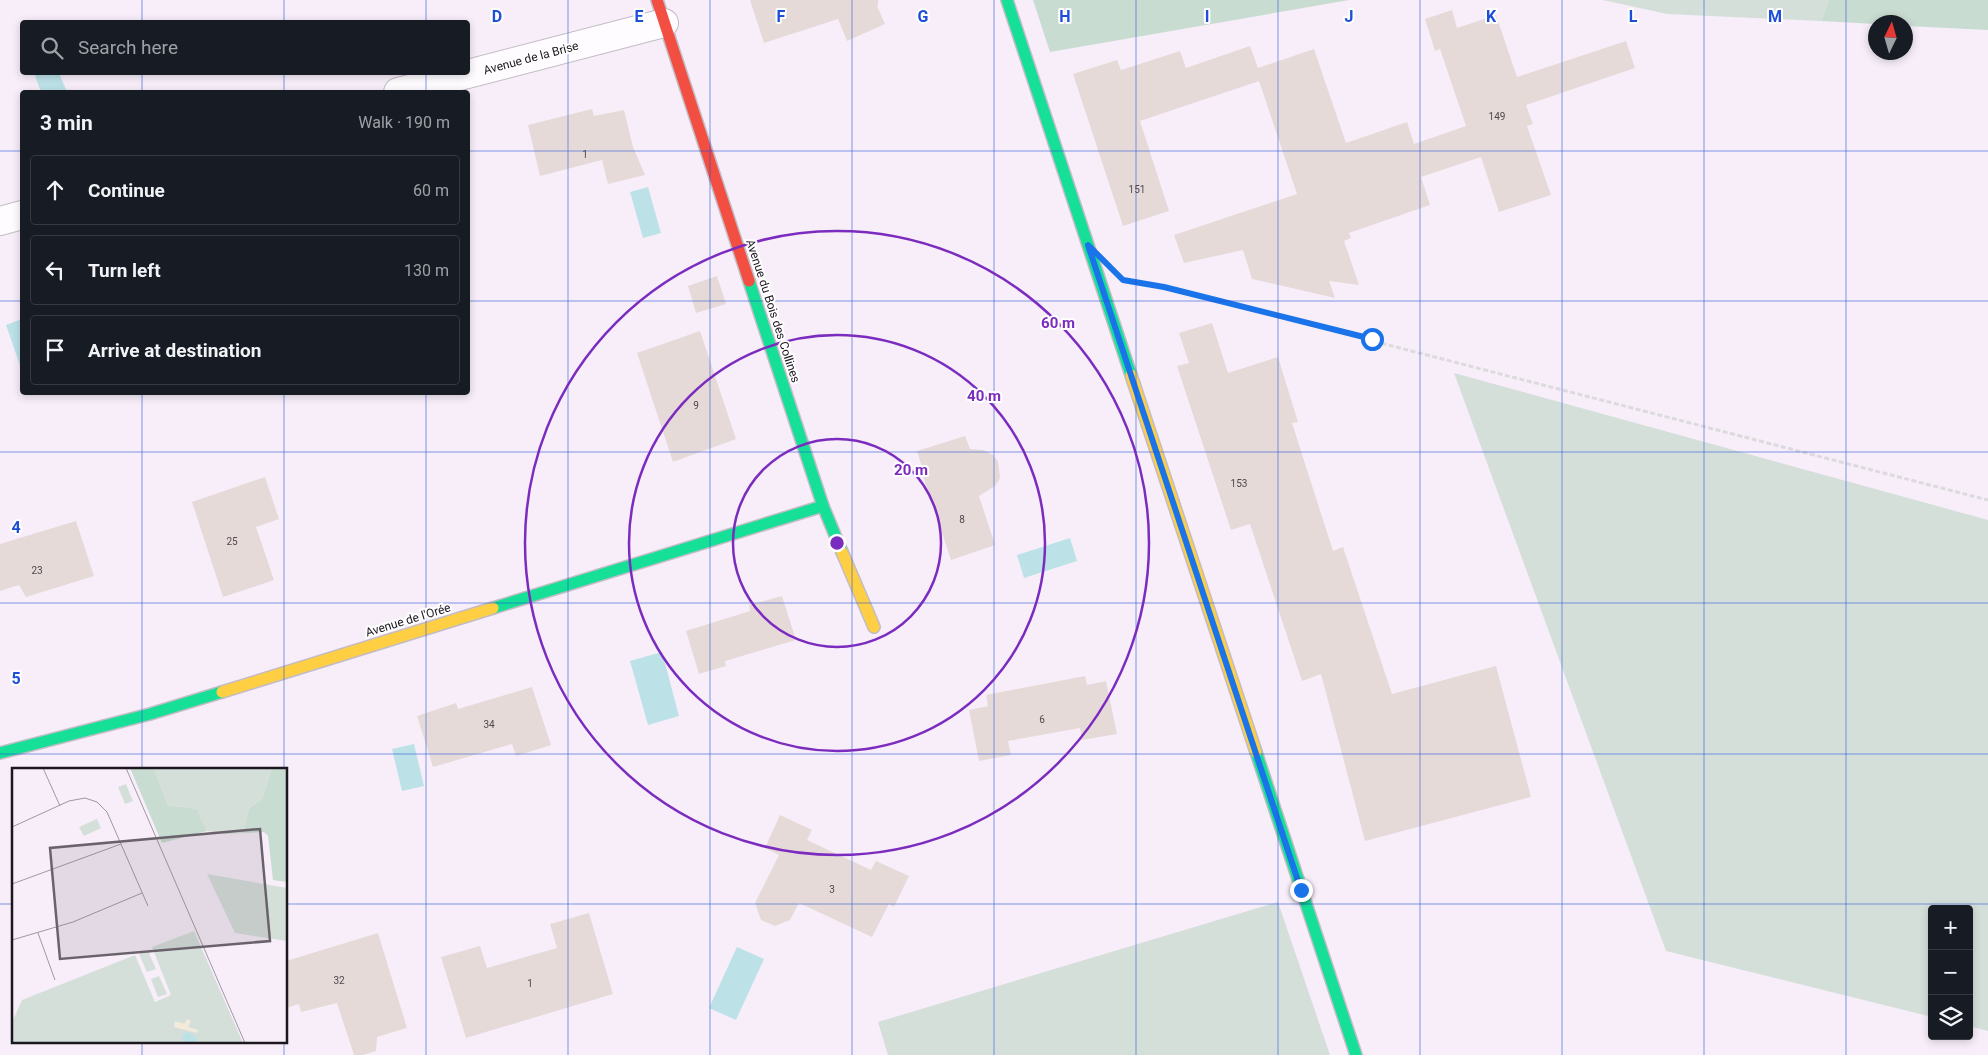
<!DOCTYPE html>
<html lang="en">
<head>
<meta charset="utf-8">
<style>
	body { margin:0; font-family:Roboto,sans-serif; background:#242831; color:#f1f3f6 }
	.controls { position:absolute; right:15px; bottom:15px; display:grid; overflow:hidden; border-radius:5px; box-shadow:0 2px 8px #0003 }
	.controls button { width:45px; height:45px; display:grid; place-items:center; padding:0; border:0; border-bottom:1px solid #363941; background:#171b24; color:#f1f3f6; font:25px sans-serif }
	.compass { position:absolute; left:1868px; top:15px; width:45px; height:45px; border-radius:50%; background:#171b24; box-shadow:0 2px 8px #0003; rotate:5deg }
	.stop { position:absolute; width:15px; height:15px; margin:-11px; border:4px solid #1a73e8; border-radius:50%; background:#fff }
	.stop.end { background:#1a73e8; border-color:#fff; box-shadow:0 1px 5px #0008 }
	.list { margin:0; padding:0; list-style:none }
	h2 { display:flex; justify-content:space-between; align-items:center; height:65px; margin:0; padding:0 20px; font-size:21px }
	h2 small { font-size:16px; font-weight:400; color:#9ea1a6 }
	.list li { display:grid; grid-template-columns:32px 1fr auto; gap:15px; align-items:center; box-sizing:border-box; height:70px; margin:0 10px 10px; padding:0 10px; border:1px solid #363941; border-radius:5px }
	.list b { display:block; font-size:19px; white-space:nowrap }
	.list em { font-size:16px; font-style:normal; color:#9ea1a6 }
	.icon { flex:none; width:28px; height:28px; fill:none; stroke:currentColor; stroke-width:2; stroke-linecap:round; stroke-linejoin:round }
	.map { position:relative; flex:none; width:1988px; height:1055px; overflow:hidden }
	.search { position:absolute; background:#171b24; box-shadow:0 2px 8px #0003; left:20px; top:20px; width:450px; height:55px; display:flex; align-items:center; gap:12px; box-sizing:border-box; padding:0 18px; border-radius:5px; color:#9ea1a6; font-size:19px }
	.panel { position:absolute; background:#171b24; box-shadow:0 2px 8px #0003; left:20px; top:90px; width:450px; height:305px; border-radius:5px }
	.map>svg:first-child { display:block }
</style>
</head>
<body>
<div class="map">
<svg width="1988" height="1055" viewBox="0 0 1988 1055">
	<rect width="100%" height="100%" fill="#f7eef9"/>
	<!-- green -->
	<g fill="#d5dfda">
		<path d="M 1603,0 L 1829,0 L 1821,21 L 1667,14 Z"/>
		<path d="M 1454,373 L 1988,520 L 1988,1031 L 1969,1026 L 1969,909 L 1932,909 L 1932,1017 L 1666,951 Z"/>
		<path d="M 1278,902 L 1330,1055 L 888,1055 L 878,1022 Z"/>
	</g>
	<!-- forest -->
	<g fill="#c9dcd1">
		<path d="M 1033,0 L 1349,0 L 1050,52 Z"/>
		<path d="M 1829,0 L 1988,0 L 1988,30 L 1906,26 L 1906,22 L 1876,22 L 1875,24 L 1821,21 Z"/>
	</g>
	<!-- water -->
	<g fill="#bce2e8">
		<path d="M 34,73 L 59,73 L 67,92 L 41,92 Z"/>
		<path d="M 648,187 L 661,233 L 643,238 L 630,192 Z"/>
		<path d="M 22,319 L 22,371 L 6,325 Z"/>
		<path d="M 1070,538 L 1077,561 L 1024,578 L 1017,555 Z"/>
		<path d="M 662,652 L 679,716 L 648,725 L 630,661 Z"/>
		<path d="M 414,744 L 424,786 L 402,791 L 392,749 Z"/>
		<path d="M 737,947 L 764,959 L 736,1020 L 709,1008 Z"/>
	</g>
	<!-- building -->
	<g fill="#e6dad9">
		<path d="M 750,0 L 878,0 L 878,5 L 877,6 L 885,24 L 847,41 L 838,19 L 764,43 Z"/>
		<path d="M 1452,10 L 1457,28 L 1496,15 L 1517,77 L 1626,41 L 1635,68 L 1526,105 L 1533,124 L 1527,126 L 1551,195 L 1499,212 L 1481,157 L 1421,177 L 1430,205 L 1349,233 L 1351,238 L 1344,241 L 1359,285 L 1329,281 L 1335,298 L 1252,279 L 1243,250 L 1184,263 L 1174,235 L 1297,194 L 1259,81 L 1140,121 L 1169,211 L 1123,226 L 1073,74 L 1117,60 L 1121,70 L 1180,51 L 1186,68 L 1250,46 L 1258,68 L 1314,49 L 1346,143 L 1407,122 L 1414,144 L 1466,126 L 1440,49 L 1435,51 L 1425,19 Z"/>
		<path d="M 592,109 L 594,116 L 624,110 L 633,147 L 645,175 L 608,184 L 602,160 L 540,176 L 528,125 Z"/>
		<path d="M 717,276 L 726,304 L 696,313 L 688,286 Z"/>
		<path d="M 1212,323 L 1228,373 L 1278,357 L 1298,422 L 1292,423 L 1333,551 L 1343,547 L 1392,694 L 1496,666 L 1531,797 L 1365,841 L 1321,674 L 1302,681 L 1250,524 L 1231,530 L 1177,366 L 1189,363 L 1179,333 Z"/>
		<path d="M 700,331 L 736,439 L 673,462 L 637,353 Z"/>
		<path d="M 965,436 L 970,449 L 983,450 L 993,455 L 998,461 L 1000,478 L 995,486 L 979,496 L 995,545 L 951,560 L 920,467 L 922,467 L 917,451 Z"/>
		<path d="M 265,477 L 279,519 L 256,527 L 274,580 L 223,597 L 192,502 Z"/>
		<path d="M 76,521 L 94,576 L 26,597 L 19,585 L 0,591 L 0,544 Z"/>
		<path d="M 782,596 L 796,640 L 725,661 L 726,666 L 699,674 L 686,631 L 750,611 L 749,605 Z"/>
		<path d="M 1085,676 L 1087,685 L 1106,681 L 1117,734 L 1082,740 L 1080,728 L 1008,741 L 1011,755 L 979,761 L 969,710 L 988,706 L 986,695 Z"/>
		<path d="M 532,687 L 551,745 L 516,756 L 512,744 L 433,767 L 417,716 L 456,703 L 458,709 Z"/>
		<path d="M 780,815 L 812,830 L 807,840 L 871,870 L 876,861 L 909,876 L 894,907 L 889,904 L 872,937 L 799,903 L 790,920 L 775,926 L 761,920 L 755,903 L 779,855 L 765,848 Z"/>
		<path d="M 589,913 L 613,994 L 466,1038 L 441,957 L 480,946 L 487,968 L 557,948 L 550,924 Z"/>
		<path d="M 378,933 L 407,1028 L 377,1037 L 376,1051 L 363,1055 L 354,1055 L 337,1003 L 301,1012 L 299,1004 L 286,1008 L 286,961 Z"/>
	</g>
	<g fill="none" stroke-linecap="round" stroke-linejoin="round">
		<!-- street casing -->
		<g stroke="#c3bcc5" stroke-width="30">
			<g id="street">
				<path d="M 398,92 L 664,23"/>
				<path d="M 0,221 L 22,215"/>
			</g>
		</g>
		<!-- fast casing -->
		<g stroke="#c3bcc5" stroke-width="14">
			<g id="fast">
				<path d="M 1007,0 L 1131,375"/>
				<path d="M 749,281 L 823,506 L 842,552"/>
				<path d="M 493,608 L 823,506"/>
				<path d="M 1256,752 L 1356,1055"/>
				<path d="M 0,753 L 150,714 L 222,692"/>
			</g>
		</g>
		<!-- slow casing -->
		<g stroke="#c3bcc5" stroke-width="14">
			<g id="slow">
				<path d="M 1131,375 L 1256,752"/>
				<path d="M 842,552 L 874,627"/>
				<path d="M 222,692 L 493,608"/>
			</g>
		</g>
		<!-- jam casing -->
		<g stroke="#c3bcc5" stroke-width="14">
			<path id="jam" d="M 657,0 L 749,281"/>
		</g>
		<!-- path -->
		<path stroke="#dddade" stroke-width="3" stroke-dasharray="5 2.5" stroke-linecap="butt" d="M 1134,282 L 1164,287 L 1988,500"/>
		<!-- street -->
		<use href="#street" stroke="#fefcfe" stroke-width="28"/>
		<!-- fast -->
		<use href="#fast" stroke="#16e098" stroke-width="11"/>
		<!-- slow -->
		<use href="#slow" stroke="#ffcf43" stroke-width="11"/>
		<!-- jam -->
		<use href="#jam" stroke="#f24e42" stroke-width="11"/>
	</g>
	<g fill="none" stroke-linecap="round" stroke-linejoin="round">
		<!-- route -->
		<path stroke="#1a73e8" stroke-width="6" d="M 1301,890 L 1088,245 L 1123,280 L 1164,287 L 1372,339"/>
	</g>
	<!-- grid -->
	<path fill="none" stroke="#1d4ed8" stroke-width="1" stroke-opacity="0.55" d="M 142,0 L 142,22M 284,0 L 284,22M 426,0 L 426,22M 568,0 L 568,1055M 710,0 L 710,1055M 852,0 L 852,1055M 994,0 L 994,1055M 1136,0 L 1136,1055M 1278,0 L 1278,1055M 1420,0 L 1420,1055M 1562,0 L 1562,1055M 1704,0 L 1704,1055M 1846,0 L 1846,1055M 142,72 L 142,92M 284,72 L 284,92M 426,72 L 426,92M 0,151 L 22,151M 468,151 L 1988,151M 0,301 L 22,301M 468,301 L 1988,301M 142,392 L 142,769M 284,392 L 284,769M 426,392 L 426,1055M 0,452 L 1988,452M 0,603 L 1988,603M 0,754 L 1988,754M 0,904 L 14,904M 286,904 L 1988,904M 142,1041 L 142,1055M 284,1041 L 284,1055"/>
	<!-- distance rings -->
	<g fill="none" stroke="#7b2cbf" stroke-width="2.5">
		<circle cx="837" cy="543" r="104"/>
		<circle cx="837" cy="543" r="208"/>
		<circle cx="837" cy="543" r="312"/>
	</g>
	<g text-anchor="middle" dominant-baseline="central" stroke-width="4" stroke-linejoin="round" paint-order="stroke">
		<!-- number labels -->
		<g font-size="10" fill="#4e474d">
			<text x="1497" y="116">149</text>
			<text x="585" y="154">1</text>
			<text x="1137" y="189">151</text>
			<text x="696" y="405">9</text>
			<text x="1239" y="483">153</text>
			<text x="962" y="519">8</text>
			<text x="232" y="541">25</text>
			<text x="37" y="570">23</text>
			<text x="1042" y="719">6</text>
			<text x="489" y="724">34</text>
			<text x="832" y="889">3</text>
			<text x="339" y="980">32</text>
			<text x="530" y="983">1</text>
		</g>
		<!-- street labels -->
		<g font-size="12" fill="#1c161e" stroke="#fff">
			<text transform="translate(531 58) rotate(-15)">Avenue de la Brise</text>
			<text transform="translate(773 311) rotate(72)">Avenue du Bois des Collines</text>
			<text transform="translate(408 620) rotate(-17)">Avenue de l'Orée</text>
		</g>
	</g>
	<!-- overview -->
	<g transform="translate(12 768)">
		<rect width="275" height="275" fill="#f7eef9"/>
		<path d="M 142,0 L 260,0 L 250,31 L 237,40 L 231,65 L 214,66 L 195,63 L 185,41 L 156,37 ZM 114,16 L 121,33 L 113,36 L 106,19 ZM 85,51 L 89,60 L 72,68 L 67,59 ZM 195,106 L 275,120 L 275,173 L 223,165 ZM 182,163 L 231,275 L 0,275 L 0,254 L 10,232 L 123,187 L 143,234 L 159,227 L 140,179 ZM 136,183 L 144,201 L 135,204 L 127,186 ZM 147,208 L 155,226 L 146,229 L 139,211 Z" fill="#d5dfda"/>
		<path d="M 118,0 L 142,0 L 156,37 L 185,41 L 195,63 L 150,75 ZM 260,0 L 275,0 L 275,114 L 261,112 L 256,68 L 252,64 L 231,65 L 237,40 L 250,31 Z" fill="#c9dcd1"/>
		<path d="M 175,251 L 179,253 L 176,259 L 186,262 L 185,265 L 162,259 L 163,253 L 172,256 Z" fill="#f3eada"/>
		<path d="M 175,263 L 185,270 L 184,275 L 171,275 L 170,268 Z" fill="#bce2e8"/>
		<path fill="none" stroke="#9f98a1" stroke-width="1" d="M 31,0 L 48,38M 114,0 L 233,275M 0,59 L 57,33 L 73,30 L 85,34 L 95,44 L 136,138M 0,116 L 109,76M 26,165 L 43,212M 0,172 L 61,154 L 130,125"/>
		<path fill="#69626b" fill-opacity="0.15" stroke="#69626b" stroke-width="2.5" d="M 248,61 L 258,173 L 48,191 L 38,80 Z"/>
		<rect width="275" height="275" fill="none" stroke="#1c161e" stroke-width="2.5"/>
	</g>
	<g font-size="16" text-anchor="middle" font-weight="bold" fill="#1d4ed8" stroke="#fff" stroke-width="4" stroke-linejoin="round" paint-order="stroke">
		<text x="497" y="22">D</text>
		<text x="639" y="22">E</text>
		<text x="781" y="22">F</text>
		<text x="923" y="22">G</text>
		<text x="1065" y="22">H</text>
		<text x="1207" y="22">I</text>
		<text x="1349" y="22">J</text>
		<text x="1491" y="22">K</text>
		<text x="1633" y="22">L</text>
		<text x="1775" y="22">M</text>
		<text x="16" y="533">4</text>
		<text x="16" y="684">5</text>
	</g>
	<circle cx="837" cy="543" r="8" fill="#7b2cbf" stroke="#fff" stroke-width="2.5"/>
	<g font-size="15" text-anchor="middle" font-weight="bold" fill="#7b2cbf" stroke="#fff" stroke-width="4" stroke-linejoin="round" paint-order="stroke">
		<text x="1058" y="328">60 m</text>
		<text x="984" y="401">40 m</text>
		<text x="911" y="475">20 m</text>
	</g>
</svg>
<div class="controls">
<button>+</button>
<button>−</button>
<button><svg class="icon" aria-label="layers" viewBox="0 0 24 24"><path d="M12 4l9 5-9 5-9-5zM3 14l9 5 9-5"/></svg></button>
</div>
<svg class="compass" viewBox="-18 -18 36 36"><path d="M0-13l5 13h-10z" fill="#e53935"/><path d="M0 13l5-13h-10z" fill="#9ea1a6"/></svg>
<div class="stop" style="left:1372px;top:339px"></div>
<div class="stop end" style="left:1301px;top:890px"></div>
<div class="search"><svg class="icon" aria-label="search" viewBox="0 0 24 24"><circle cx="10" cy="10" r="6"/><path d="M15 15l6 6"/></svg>Search here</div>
<section class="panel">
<h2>3 min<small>Walk · 190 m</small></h2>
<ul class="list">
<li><svg class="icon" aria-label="ahead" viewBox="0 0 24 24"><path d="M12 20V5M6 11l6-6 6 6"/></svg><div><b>Continue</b></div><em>60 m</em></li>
<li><svg class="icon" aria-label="left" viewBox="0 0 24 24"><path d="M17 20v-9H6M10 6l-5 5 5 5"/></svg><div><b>Turn left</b></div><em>130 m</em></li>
<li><svg class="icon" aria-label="arrive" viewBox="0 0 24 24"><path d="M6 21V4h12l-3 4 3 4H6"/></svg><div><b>Arrive at destination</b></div></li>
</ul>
</section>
</div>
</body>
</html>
